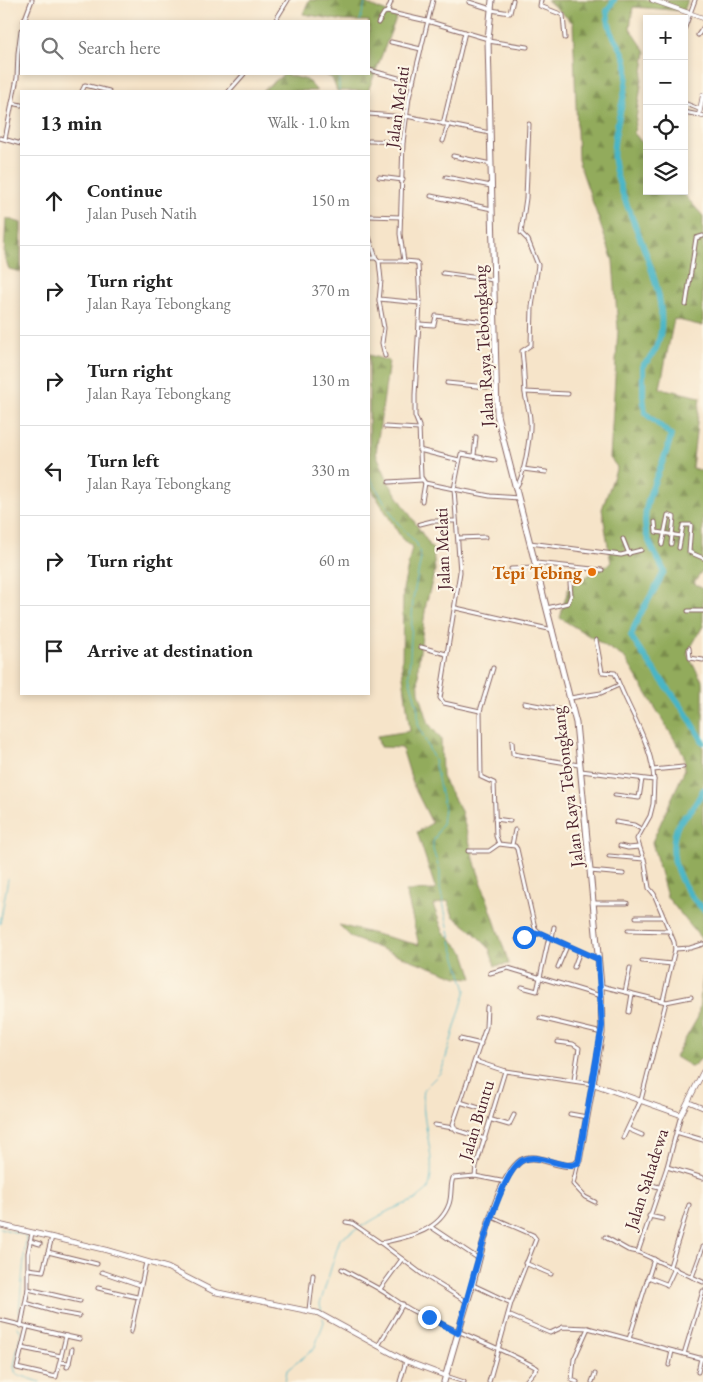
<!DOCTYPE html>
<html lang="en">
<head>
<meta charset="utf-8">
<style>
	body { margin:0; font-family:"EB Garamond",serif; background:#f2f2f2; color:#222 }
	.controls { position:absolute; right:15px; top:15px; display:grid; overflow:hidden; border-radius:0px; box-shadow:0 2px 8px #0003 }
	.controls button { width:45px; height:45px; display:grid; place-items:center; padding:0; border:0; border-bottom:1px solid #e0e0e0; background:#fff; color:#222; font:25px sans-serif }
	.stop { position:absolute; width:15px; height:15px; margin:-11px; border:4px solid #1a73e8; border-radius:50%; background:#fff }
	.stop.end { background:#1a73e8; border-color:#fff; box-shadow:0 1px 5px #0008 }
	.list { margin:0; padding:0; list-style:none }
	h2 { display:flex; justify-content:space-between; align-items:center; height:65px; margin:0; padding:0 20px; font-size:21px }
	h2 small { font-size:16px; font-weight:400; color:#767676 }
	.list li { display:grid; grid-template-columns:32px 1fr auto; gap:15px; align-items:center; box-sizing:border-box; height:90px; padding:0 20px; border-top:1px solid #e0e0e0 }
	.list b { display:block; font-size:19px; white-space:nowrap }
	.list p { margin:0; font-size:16px; white-space:nowrap; color:#767676 }
	.list em { font-size:16px; font-style:normal; color:#767676 }
	.icon { flex:none; width:28px; height:28px; fill:none; stroke:currentColor; stroke-width:2; stroke-linecap:round; stroke-linejoin:round }
	.map { position:relative; flex:none; width:703px; height:1382px; overflow:hidden }
	.search { position:absolute; background:#fff; box-shadow:0 2px 8px #0003; left:20px; top:20px; width:350px; height:55px; display:flex; align-items:center; gap:12px; box-sizing:border-box; padding:0 18px; border-radius:0px; color:#767676; font-size:19px }
	.panel { position:absolute; background:#fff; box-shadow:0 2px 8px #0003; left:20px; top:90px; width:350px; height:605px; border-radius:0px }
	.map>svg:first-child { display:block }
</style>
</head>
<body>
<div class="map">
<svg width="703" height="1382" viewBox="0 0 703 1382">
	<defs>
		<pattern id="forest-firs" width="22" height="20" patternUnits="userSpaceOnUse" patternTransform="scale(1.25)"><rect width="22" height="20" fill="#92ab5c"/><path d="M5 1l3.5 6h-7zM16 11l3.5 6h-7z" fill="#798b4c"/></pattern>
	</defs>
	<rect width="100%" height="100%" fill="#fcf5e5"/>
	<filter id="ink" filterUnits="userSpaceOnUse"><feTurbulence type="fractalNoise" baseFrequency=".02" numOctaves="2"/><feDisplacementMap in="SourceGraphic" scale="10" xChannelSelector="R" yChannelSelector="G"/><feConvolveMatrix kernelMatrix="1 2 1 2 8 2 1 2 1" color-interpolation-filters="sRGB"/></filter>
	<filter id="wash" filterUnits="userSpaceOnUse"><feTurbulence type="fractalNoise" baseFrequency=".0096" numOctaves="4" result="noise"/><feDisplacementMap in="SourceGraphic" scale="20" xChannelSelector="R" yChannelSelector="G"/><feGaussianBlur stdDeviation="1.12" result="paint"/><feColorMatrix in="noise" values="0 0 0 0 0 0 0 0 0 0 0 0 0 0 0 0 0 1.4 0 .05"/><feComposite in="paint" operator="in"/></filter>
	<g filter="url(#wash)">
		<rect width="100%" height="100%" fill="#f6e4c9"/>
		<!-- forest -->
		<g fill="url(#forest-firs)" stroke="#6e6544">
			<path d="M 309,0 L 368,0 L 367,4 L 397,16 L 368,91 L 337,91 L 332,78 L 323,74 L 369,74 L 369,21 L 344,21 L 303,14 Z"/>
			<path d="M 547,0 L 688,0 L 684,11 L 633,7 L 630,28 L 646,52 L 634,133 L 647,149 L 647,191 L 681,191 L 703,216 L 703,326 L 674,319 L 660,388 L 700,397 L 692,468 L 703,471 L 703,570 L 694,583 L 703,589 L 703,626 L 687,654 L 703,682 L 703,941 L 667,897 L 652,842 L 685,769 L 684,755 L 625,658 L 560,618 L 569,586 L 611,563 L 602,509 L 617,467 L 610,458 L 618,329 L 613,261 L 578,160 L 573,23 Z"/>
			<path d="M 284,74 L 307,80 L 317,91 L 262,91 Z"/>
			<path d="M 6,218 L 21,223 L 21,272 L 9,269 L 4,256 Z"/>
			<path d="M 369,355 L 389,361 L 376,453 L 389,483 L 433,550 L 435,570 L 426,604 L 418,667 L 419,692 L 429,724 L 441,739 L 442,777 L 461,811 L 476,866 L 509,964 L 495,966 L 489,948 L 470,929 L 453,916 L 448,901 L 433,905 L 443,931 L 465,953 L 473,978 L 457,977 L 352,938 L 339,925 L 419,945 L 406,891 L 436,890 L 417,832 L 432,823 L 414,787 L 402,748 L 380,747 L 377,736 L 410,731 L 402,668 L 403,589 L 412,547 L 402,539 L 369,485 Z"/>
			<path d="M 703,976 L 703,1057 L 692,1067 L 675,1057 L 698,1017 Z"/>
		</g>
		<g fill="none" stroke-linecap="round" stroke-linejoin="round">
			<!-- stream -->
			<g stroke="#49b5c6" stroke-width="1">
				<path d="M 360,21 L 366,0"/>
				<path d="M 339,91 L 339,74"/>
				<path d="M 0,924 L 8,879"/>
				<path d="M 0,1228 L 25,1235 L 26,1238 L 18,1323"/>
				<path d="M 322,1312 L 320,1304 L 340,1239 L 390,1210 L 415,1200 L 428,1189 C 439,1158 419,1122 424,1089 L 440,1073 L 444,1064 L 466,990 L 452,945 L 440,888 L 440,871 L 433,850 L 433,842 L 442,824 L 444,807 L 434,760 L 418,724 L 418,710 L 409,676 L 413,599 L 421,558 L 417,544 L 396,521 L 369,476"/>
				<path d="M 18,1327 L 21,1332 L 14,1367 L 16,1374 L 40,1382"/>
				<path d="M 285,1382 L 287,1370 L 314,1349 L 324,1322 L 323,1318"/>
			</g>
			<!-- river -->
			<g stroke="#49b5c6" stroke-width="6">
				<path d="M 614,0 L 607,11 C 608,18 609,27 612,33 C 616,42 624,51 626,61 C 632,85 610,132 614,162 C 622,217 695,322 643,365 L 643,395 L 645,413 L 671,435 C 665,468 640,497 646,532 C 648,544 659,559 664,571 C 654,594 638,612 631,636 C 653,673 684,704 703,742"/>
				<path d="M 703,790 C 700,796 697,802 693,807 C 689,814 681,818 678,825 C 665,856 681,888 703,909"/>
			</g>
		</g>
	</g>
	<g filter="url(#ink)">
		<g fill="none" stroke-linecap="round" stroke-linejoin="round">
			<!-- minor casing -->
			<g stroke="#866462" stroke-width="5">
				<g id="minor">
					<path d="M 433,0 L 409,98 L 403,142 L 400,234 L 404,261 L 416,262 L 418,265 L 420,303 L 415,395 L 415,416 L 419,426 L 421,477 L 425,483 L 454,489 L 460,572 L 440,698 L 444,703 L 480,711 L 481,777 L 494,783 L 496,836 L 499,844 L 515,846 L 517,849 L 535,928 L 540,933 L 598,959"/>
					<path d="M 541,0 L 540,6 L 563,15 L 565,38"/>
					<path d="M 469,2 L 491,9"/>
					<path d="M 491,10 L 510,13 L 513,0"/>
					<path d="M 387,12 L 391,2"/>
					<path d="M 24,21 L 32,0"/>
					<path d="M 275,21 L 288,0"/>
					<path d="M 378,23 L 384,13 L 387,12 L 427,21 L 488,39"/>
					<path d="M 684,30 L 695,0"/>
					<path d="M 698,35 L 703,28"/>
					<path d="M 488,41 L 527,47"/>
					<path d="M 391,42 L 421,49"/>
					<path d="M 369,70 L 413,82"/>
					<path d="M 82,91 L 85,85 L 109,91"/>
					<path d="M 229,91 L 244,74"/>
					<path d="M 12,103 L 21,105"/>
					<path d="M 684,103 L 699,109"/>
					<path d="M 684,112 L 699,115"/>
					<path d="M 369,114 L 406,117"/>
					<path d="M 406,116 L 490,133"/>
					<path d="M 443,124 L 465,32"/>
					<path d="M 0,138 L 21,144"/>
					<path d="M 5,139 L 17,78 L 18,53 L 21,30"/>
					<path d="M 369,141 L 403,142"/>
					<path d="M 443,141 L 448,125"/>
					<path d="M 453,156 L 491,164"/>
					<path d="M 379,177 L 403,180"/>
					<path d="M 446,177 L 491,186"/>
					<path d="M 431,196 L 492,209"/>
					<path d="M 369,216 L 401,217"/>
					<path d="M 369,237 L 376,258"/>
					<path d="M 369,258 L 376,258 L 379,261 L 404,261"/>
					<path d="M 379,261 L 381,280 L 379,301 L 384,328 L 382,343 L 385,356"/>
					<path d="M 443,273 L 493,280"/>
					<path d="M 379,299 L 420,303"/>
					<path d="M 686,305 L 696,238 L 703,236"/>
					<path d="M 419,324 L 434,325 L 436,316 L 494,323"/>
					<path d="M 447,383 L 496,388"/>
					<path d="M 525,392 L 568,394"/>
					<path d="M 385,427 L 419,429"/>
					<path d="M 419,450 L 459,460"/>
					<path d="M 474,455 L 476,437"/>
					<path d="M 495,460 L 461,454 L 454,489 L 490,496 L 518,498"/>
					<path d="M 523,469 L 546,472"/>
					<path d="M 389,482 L 422,480"/>
					<path d="M 516,487 C 524,479 531,432 530,420 C 530,411 526,402 525,393 C 524,378 524,367 522,351 L 531,345 L 532,307 L 538,265 L 528,240 L 521,233 L 526,198 L 529,124"/>
					<path d="M 422,501 L 425,483"/>
					<path d="M 655,522 L 656,532 L 681,536"/>
					<path d="M 420,524 L 432,521 L 456,521"/>
					<path d="M 459,538 L 485,537"/>
					<path d="M 623,539 L 629,554"/>
					<path d="M 530,543 L 621,555 L 641,550"/>
					<path d="M 662,545 L 668,515 L 674,517 L 671,544"/>
					<path d="M 679,548 L 683,525 L 691,525 L 689,552 L 703,558"/>
					<path d="M 536,563 L 602,570"/>
					<path d="M 511,569 L 536,568"/>
					<path d="M 456,608 L 553,630"/>
					<path d="M 547,608 L 568,603 L 571,595 L 570,583"/>
					<path d="M 688,611 L 703,611"/>
					<path d="M 596,640 L 602,672 L 615,673 C 627,708 652,742 654,780"/>
					<path d="M 421,647 L 446,654"/>
					<path d="M 689,648 L 690,658 L 703,660"/>
					<path d="M 570,698 L 601,693 L 619,685"/>
					<path d="M 524,703 L 573,712"/>
					<path d="M 480,711 L 493,668"/>
					<path d="M 512,742 L 513,754 L 579,765"/>
					<path d="M 653,770 L 683,767"/>
					<path d="M 581,771 L 654,780 L 653,804 L 650,816 L 637,839 L 645,863 L 649,888 L 654,894 L 674,942 L 675,949 L 663,1000"/>
					<path d="M 615,795 L 639,798 L 642,779"/>
					<path d="M 495,819 L 510,821"/>
					<path d="M 616,822 L 634,825 L 641,829"/>
					<path d="M 512,845 L 515,830"/>
					<path d="M 620,846 L 628,848 L 639,847"/>
					<path d="M 468,851 L 489,851 L 499,844"/>
					<path d="M 609,856 L 644,859"/>
					<path d="M 590,871 L 623,874"/>
					<path d="M 594,903 L 627,903"/>
					<path d="M 636,917 L 662,917"/>
					<path d="M 628,930 L 670,931"/>
					<path d="M 552,938 L 554,927"/>
					<path d="M 517,939 L 540,933"/>
					<path d="M 675,949 L 690,948 L 703,944"/>
					<path d="M 642,961 L 672,964"/>
					<path d="M 558,967 L 567,946"/>
					<path d="M 574,967 L 580,951"/>
					<path d="M 490,973 L 508,968 L 601,996"/>
					<path d="M 601,986 L 666,1002 L 691,997"/>
					<path d="M 522,987 L 537,991 L 549,937"/>
					<path d="M 625,992 L 630,968"/>
					<path d="M 629,1012 L 632,994"/>
					<path d="M 540,1018 L 602,1033"/>
					<path d="M 460,1039 L 481,1044"/>
					<path d="M 558,1042 L 573,1044 L 579,1048 L 574,1080"/>
					<path d="M 475,1061 L 505,1071 L 593,1084"/>
					<path d="M 460,1102 L 479,1108"/>
					<path d="M 689,1102 L 703,1108"/>
					<path d="M 570,1114 L 587,1117"/>
					<path d="M 492,1120 L 509,1125 L 514,1115"/>
					<path d="M 435,1125 L 453,1128"/>
					<path d="M 628,1129 L 642,1135"/>
					<path d="M 676,1132 L 703,1140"/>
					<path d="M 623,1138 L 641,1100 L 666,1002"/>
					<path d="M 485,1139 L 456,1130 L 453,1124 L 486,1027 L 487,1007"/>
					<path d="M 578,1163 L 573,1184 L 585,1197 L 595,1202"/>
					<path d="M 667,1167 L 703,1178"/>
					<path d="M 475,1176 L 476,1166 L 505,1071"/>
					<path d="M 648,1184 L 659,1187"/>
					<path d="M 649,1216 L 663,1219"/>
					<path d="M 346,1222 L 352,1223 L 381,1243"/>
					<path d="M 431,1227 L 479,1259"/>
					<path d="M 605,1237 L 628,1250 L 638,1252 L 703,1282"/>
					<path d="M 30,1241 L 40,1244"/>
					<path d="M 48,1252 L 97,1264"/>
					<path d="M 638,1252 L 667,1167 L 681,1115"/>
					<path d="M 525,1263 L 551,1274"/>
					<path d="M 670,1266 L 689,1205"/>
					<path d="M 28,1269 L 43,1271 L 52,1237"/>
					<path d="M 342,1269 C 354,1276 367,1282 379,1289 C 391,1296 402,1306 415,1312 C 455,1331 497,1346 537,1368 L 526,1381"/>
					<path d="M 102,1272 L 140,1285"/>
					<path d="M 648,1277 L 666,1284"/>
					<path d="M 692,1277 L 703,1247"/>
					<path d="M 473,1285 L 511,1303"/>
					<path d="M 667,1285 L 675,1268"/>
					<path d="M 98,1288 L 137,1297"/>
					<path d="M 28,1289 L 80,1301"/>
					<path d="M 380,1289 L 402,1259"/>
					<path d="M 467,1302 L 422,1274 L 381,1243 C 407,1237 439,1232 449,1204 C 452,1196 450,1185 453,1178 L 475,1176 L 506,1182"/>
					<path d="M 26,1303 L 56,1312 L 79,1316"/>
					<path d="M 309,1310 L 313,1275"/>
					<path d="M 508,1315 L 550,1333 L 563,1327 L 588,1328"/>
					<path d="M 0,1320 L 66,1336 L 56,1377 L 17,1368 L 27,1327"/>
					<path d="M 21,1326 L 28,1289 L 28,1253 L 32,1233"/>
					<path d="M 131,1332 L 146,1262"/>
					<path d="M 66,1336 L 80,1339"/>
					<path d="M 629,1339 L 654,1259"/>
					<path d="M 378,1346 L 403,1304"/>
					<path d="M 22,1348 L 61,1356"/>
					<path d="M 684,1354 L 703,1291"/>
					<path d="M 60,1362 L 69,1363 L 67,1367"/>
					<path d="M 69,1363 L 72,1349"/>
					<path d="M 669,1365 L 672,1351"/>
					<path d="M 698,1372 L 701,1358"/>
					<path d="M 446,1376 L 464,1382"/>
					<path d="M 400,1382 L 406,1361"/>
					<path d="M 489,1382 L 511,1303 L 536,1239 L 533,1235 L 492,1217"/>
					<path d="M 577,1382 L 572,1380 L 574,1359 L 588,1328 L 703,1359"/>
					<path d="M 592,1382 L 595,1374"/>
				</g>
			</g>
			<!-- tertiary casing -->
			<g stroke="#866462" stroke-width="5.5">
				<g id="tertiary">
					<path d="M 652,0 L 703,18"/>
					<path d="M 703,95 L 699,115 L 703,116"/>
				</g>
			</g>
			<!-- secondary casing -->
			<g stroke="#866462" stroke-width="6">
				<g id="secondary">
					<path d="M 593,1084 L 681,1115 L 703,1072"/>
					<path d="M 0,1225 L 106,1250 L 168,1268 L 215,1292 L 318,1313 L 406,1361 L 446,1376"/>
				</g>
			</g>
			<!-- primary casing -->
			<g stroke="#866462" stroke-width="7">
				<path id="primary" d="M 444,1382 C 453,1349 463,1316 473,1283 C 481,1253 495,1184 518,1163 C 535,1147 565,1176 579,1161 L 602,1033 L 601,986 L 576,723 L 497,415 L 488,40 L 492,0"/>
			</g>
			<!-- minor -->
			<use href="#minor" stroke="#fff" stroke-width="3"/>
			<!-- tertiary -->
			<use href="#tertiary" stroke="#fff" stroke-width="4"/>
			<!-- secondary -->
			<use href="#secondary" stroke="#fff" stroke-width="4.5"/>
			<!-- primary -->
			<use href="#primary" stroke="#fff" stroke-width="5"/>
		</g>
	</g>
	<g fill="none" stroke-linecap="round" stroke-linejoin="round" filter="url(#ink)">
		<!-- route -->
		<path stroke="#1a73e8" stroke-width="6" d="M 429,1317 L 458,1333 C 467,1301 497,1172 523,1160 C 537,1153 557,1166 572,1165 L 578,1163 L 579,1159 L 602,1026 L 598,959 L 540,933 L 524,937"/>
	</g>
	<!-- markers -->
	<circle fill="#e8710a" stroke="#fcf5e5" stroke-width="2" cx="592" cy="572" r="5"/>
	<g text-anchor="middle" dominant-baseline="central" stroke-width="4.5" stroke-linejoin="round" paint-order="stroke">
		<!-- street labels -->
		<g font-size="18" fill="#4a1f2b" stroke="#fcf5e5">
			<text transform="translate(397 107) rotate(-82)">Jalan Melati</text>
			<text transform="translate(483 346) rotate(-93)">Jalan Raya Tebongkang</text>
			<text transform="translate(442 549) rotate(-92)">Jalan Melati</text>
			<text transform="translate(567 787) rotate(-97)">Jalan Raya Tebongkang</text>
			<text transform="translate(476 1120) rotate(-73)">Jalan Buntu</text>
			<text transform="translate(646 1179) rotate(-72)">Jalan Sahadewa</text>
		</g>
		<!-- food labels -->
		<g font-size="18" font-weight="bold" fill="#c56008" stroke="#fcf5e5" text-anchor="end">
			<text x="582" y="572">Tepi Tebing</text>
		</g>
	</g>
</svg>
<div class="controls">
<button>+</button>
<button>−</button>
<button><svg class="icon" aria-label="locate" viewBox="0 0 24 24"><circle cx="12" cy="12" r="6"/><path d="M12 2v4M12 18v4M2 12h4M18 12h4"/></svg></button>
<button><svg class="icon" aria-label="layers" viewBox="0 0 24 24"><path d="M12 4l9 5-9 5-9-5zM3 14l9 5 9-5"/></svg></button>
</div>
<div class="stop" style="left:524px;top:937px"></div>
<div class="stop end" style="left:429px;top:1317px"></div>
<div class="search"><svg class="icon" aria-label="search" viewBox="0 0 24 24"><circle cx="10" cy="10" r="6"/><path d="M15 15l6 6"/></svg>Search here</div>
<section class="panel">
<h2>13 min<small>Walk · 1.0 km</small></h2>
<ul class="list">
<li><svg class="icon" aria-label="ahead" viewBox="0 0 24 24"><path d="M12 20V5M6 11l6-6 6 6"/></svg><div><b>Continue</b><p>Jalan Puseh Natih</p></div><em>150 m</em></li>
<li><svg class="icon" aria-label="right" viewBox="0 0 24 24"><path d="M7 20v-9h11M14 6l5 5-5 5"/></svg><div><b>Turn right</b><p>Jalan Raya Tebongkang</p></div><em>370 m</em></li>
<li><svg class="icon" aria-label="right" viewBox="0 0 24 24"><path d="M7 20v-9h11M14 6l5 5-5 5"/></svg><div><b>Turn right</b><p>Jalan Raya Tebongkang</p></div><em>130 m</em></li>
<li><svg class="icon" aria-label="left" viewBox="0 0 24 24"><path d="M17 20v-9H6M10 6l-5 5 5 5"/></svg><div><b>Turn left</b><p>Jalan Raya Tebongkang</p></div><em>330 m</em></li>
<li><svg class="icon" aria-label="right" viewBox="0 0 24 24"><path d="M7 20v-9h11M14 6l5 5-5 5"/></svg><div><b>Turn right</b></div><em>60 m</em></li>
<li><svg class="icon" aria-label="arrive" viewBox="0 0 24 24"><path d="M6 21V4h12l-3 4 3 4H6"/></svg><div><b>Arrive at destination</b></div></li>
</ul>
</section>
</div>
</body>
</html>
